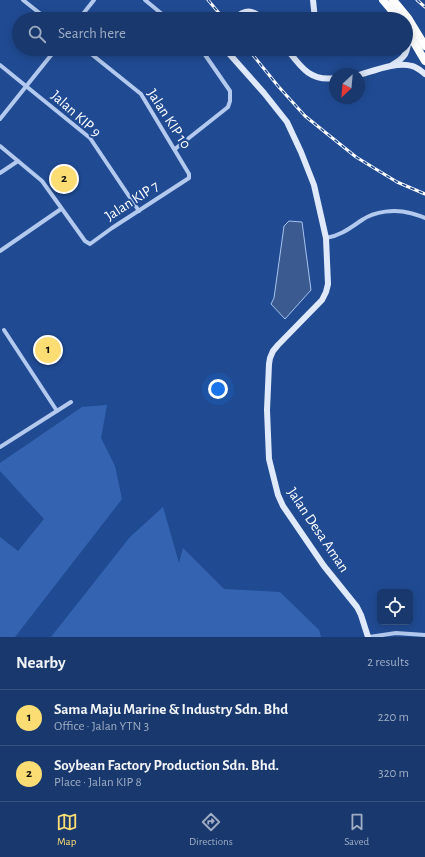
<!DOCTYPE html>
<html lang="en">
<head>
<meta charset="utf-8">
<style>
	body { margin:0; font-family:"Alegreya Sans",sans-serif; background:#254376; color:#f1f3f6 }
	.controls { position:absolute; right:12px; bottom:12px; display:grid; overflow:hidden; border-radius:6px; box-shadow:0 2px 10px #0003 }
	.controls button { width:36px; height:36px; display:grid; place-items:center; padding:0; border:0; border-bottom:1px solid #365281; background:#18386e; color:#f1f3f6; font:20px sans-serif }
	.compass { position:absolute; left:329px; top:68px; width:36px; height:36px; border-radius:50%; background:#18386e; box-shadow:0 2px 10px #0003; rotate:206deg }
	.you { position:absolute; left:218px; top:389px; width:14px; height:14px; margin:-10px; border:3px solid #fff; border-radius:50%; background:#1a73e8; box-shadow:0 0 0 6px #1a73e833 }
	.badge { display:grid; place-items:center; width:26px; height:26px; border-radius:50%; background:#fbdd74; color:#111; font-size:13px; font-weight:700 }
	.pin { position:absolute; translate:-50% -50%; border:2px solid #fff; box-shadow:0 1px 4px #0006 }
	.list { margin:0; padding:0; list-style:none }
	h2 { display:flex; justify-content:space-between; align-items:center; height:52px; margin:0; padding:0 16px; font-size:17px }
	h2 small { font-size:13px; font-weight:400; color:#9facc2 }
	.list li { display:grid; grid-template-columns:26px 1fr auto; gap:12px; align-items:center; box-sizing:border-box; height:56px; padding:0 16px; border-top:1px solid #365281 }
	.list b { display:block; font-size:15px; white-space:nowrap }
	.list p { margin:0; font-size:13px; white-space:nowrap; color:#9facc2 }
	.list em { font-size:13px; font-style:normal; color:#9facc2 }
	.icon { flex:none; width:22px; height:22px; fill:none; stroke:currentColor; stroke-width:2; stroke-linecap:round; stroke-linejoin:round }
	.map { position:relative; flex:none; width:425px; height:637px; overflow:hidden }
	.search { position:absolute; background:#18386e; box-shadow:0 2px 10px #0003; left:12px; right:12px; top:12px; height:44px; display:flex; align-items:center; gap:10px; box-sizing:border-box; padding:0 14px; border-radius:22px; color:#9facc2; font-size:15px }
	.sheet { height:164px; background:#18386e }
	nav { display:flex; justify-content:space-around; align-items:center; box-sizing:border-box; height:56px; border-top:1px solid #365281; background:#18386e; font-size:11px; color:#9facc2 }
	nav a { display:grid; justify-items:center; gap:2px }
	nav .on { color:#fbdd74 }
	.map>svg:first-child { display:block }
</style>
</head>
<body>
<div class="map">
<svg width="425" height="637" viewBox="0 0 425 637">
	<rect width="100%" height="100%" fill="#204b93"/>
	<!-- green -->
	<g fill="#3464b1">
		<path d="M 107,405 L 101,438 L 115,466 L 122,499 L 15,637 L 0,637 L 0,537 L 18,551 L 44,519 L 0,471 L 0,463 L 82,407 Z"/>
		<path d="M 163,507 L 179,563 L 183,548 L 224,589 L 280,592 L 319,630 L 321,637 L 51,637 L 130,537 Z"/>
	</g>
	<!-- water -->
	<path fill="#3b5a8f" stroke="#a7c3ef" d="M 289,221 L 302,222 L 311,290 L 285,319 L 271,304 L 274,298 L 284,226 Z"/>
	<g fill="none" stroke-linecap="round" stroke-linejoin="round">
		<!-- street -->
		<g stroke="#b3caee" stroke-width="4">
			<path d="M 23,0 L 47,19"/>
			<path d="M 145,0 L 168,19"/>
			<path d="M 79,19 L 94,0"/>
			<path d="M 0,65 L 90,138 L 139,211"/>
			<path d="M 0,119 L 56,49"/>
			<path d="M 0,146 L 42,181 L 85,241 L 90,244 L 112,228 L 189,178 L 189,174 L 141,94 L 85,49"/>
			<path d="M 175,149 L 223,111 L 228,107 L 230,101 L 230,91 L 201,49"/>
			<path d="M 0,173 L 18,161"/>
			<path d="M 326,238 C 340,236 350,228 362,220 C 375,211 395,209 410,213 C 415,214 420,216 425,218"/>
			<path d="M 0,251 L 61,209"/>
			<path d="M 4,330 L 57,411"/>
			<path d="M 0,447 L 71,402"/>
			<path d="M 369,637 L 396,633 L 425,635"/>
		</g>
		<!-- secondary -->
		<g stroke="#dfe9fa" stroke-width="6">
			<path d="M 313,0 L 315,19"/>
			<path d="M 234,19 C 245,9 252,9 263,19"/>
			<path d="M 225,49 L 264,93 L 287,122 L 301,152 L 314,185 L 326,238 L 328,284 L 326,292 L 322,300 L 278,345 L 273,351 L 270,358 L 269,364 L 267,410 L 269,459 L 278,495 L 283,506 L 324,566 L 357,607 L 361,615 L 368,637"/>
			<path d="M 287,49 C 300,66 310,82 335,78"/>
			<path d="M 291,54 L 297,49"/>
			<path d="M 392,65 C 408,56 406,53 410,35"/>
			<path d="M 359,75 C 373,71 398,61 412,66 C 417,67 421,71 425,74"/>
		</g>
		<!-- highway -->
		<g stroke="#fff" stroke-width="8">
			<path d="M 383,0 L 399,19"/>
			<path d="M 393,0 L 408,18 L 425,46"/>
			<path d="M 406,29 L 425,61"/>
		</g>
		<!-- rail casing -->
		<g stroke="#fff" stroke-width="3">
			<g id="rail">
				<path d="M 208,0 L 224,19"/>
				<path d="M 417,0 L 425,7"/>
				<path d="M 248,49 L 278,86 L 305,116 L 356,157 L 397,182 L 425,194"/>
			</g>
		</g>
		<!-- rail -->
		<use href="#rail" stroke="#204b93" stroke-width="1.5" stroke-dasharray="4.5" stroke-linecap="butt"/>
	</g>
	<g text-anchor="middle" dominant-baseline="central" stroke-width="4" stroke-linejoin="round" paint-order="stroke">
		<!-- street labels -->
		<g font-size="15" fill="#fff" stroke="#204b93">
			<text transform="translate(76 114) rotate(42)">Jalan KIP 9</text>
			<text transform="translate(169 119) rotate(57)">Jalan KIP 10</text>
			<text transform="translate(132 201) rotate(-33)">Jalan KIP 7</text>
			<text transform="translate(318 530) rotate(56)">Jalan Desa Aman</text>
		</g>
	</g>
</svg>
<div class="controls">
<button><svg class="icon" aria-label="locate" viewBox="0 0 24 24"><circle cx="12" cy="12" r="6"/><path d="M12 2v4M12 18v4M2 12h4M18 12h4"/></svg></button>
</div>
<svg class="compass" viewBox="-18 -18 36 36"><path d="M0-13l5 13h-10z" fill="#e53935"/><path d="M0 13l5-13h-10z" fill="#9facc2"/></svg>
<div class="you"></div>
<div class="pin badge" style="left:48px;top:350px">1</div>
<div class="pin badge" style="left:64px;top:179px">2</div>
<div class="search"><svg class="icon" aria-label="search" viewBox="0 0 24 24"><circle cx="10" cy="10" r="6"/><path d="M15 15l6 6"/></svg>Search here</div>
</div>
<section class="sheet">
<h2>Nearby<small>2 results</small></h2>
<ul class="list">
<li><span class="badge">1</span><div><b>Sama Maju Marine &amp; Industry Sdn. Bhd</b><p>Office · Jalan YTN 3</p></div><em>220 m</em></li>
<li><span class="badge">2</span><div><b>Soybean Factory Production Sdn. Bhd.</b><p>Place · Jalan KIP 8</p></div><em>320 m</em></li>
</ul>
</section>
<nav>
<a class="on"><svg class="icon" aria-label="map" viewBox="0 0 24 24"><path d="M3 6l6-2 6 2 6-2v14l-6 2-6-2-6 2zM9 4v14M15 6v14"/></svg>Map</a>
<a><svg class="icon" aria-label="directions" viewBox="0 0 24 24"><path d="M12 3l9 9-9 9-9-9zM9 14v-3h6M13 9l2 2-2 2"/></svg>Directions</a>
<a><svg class="icon" aria-label="saved" viewBox="0 0 24 24"><path d="M7 4h10v16l-5-4-5 4z"/></svg>Saved</a>
</nav>
</body>
</html>
